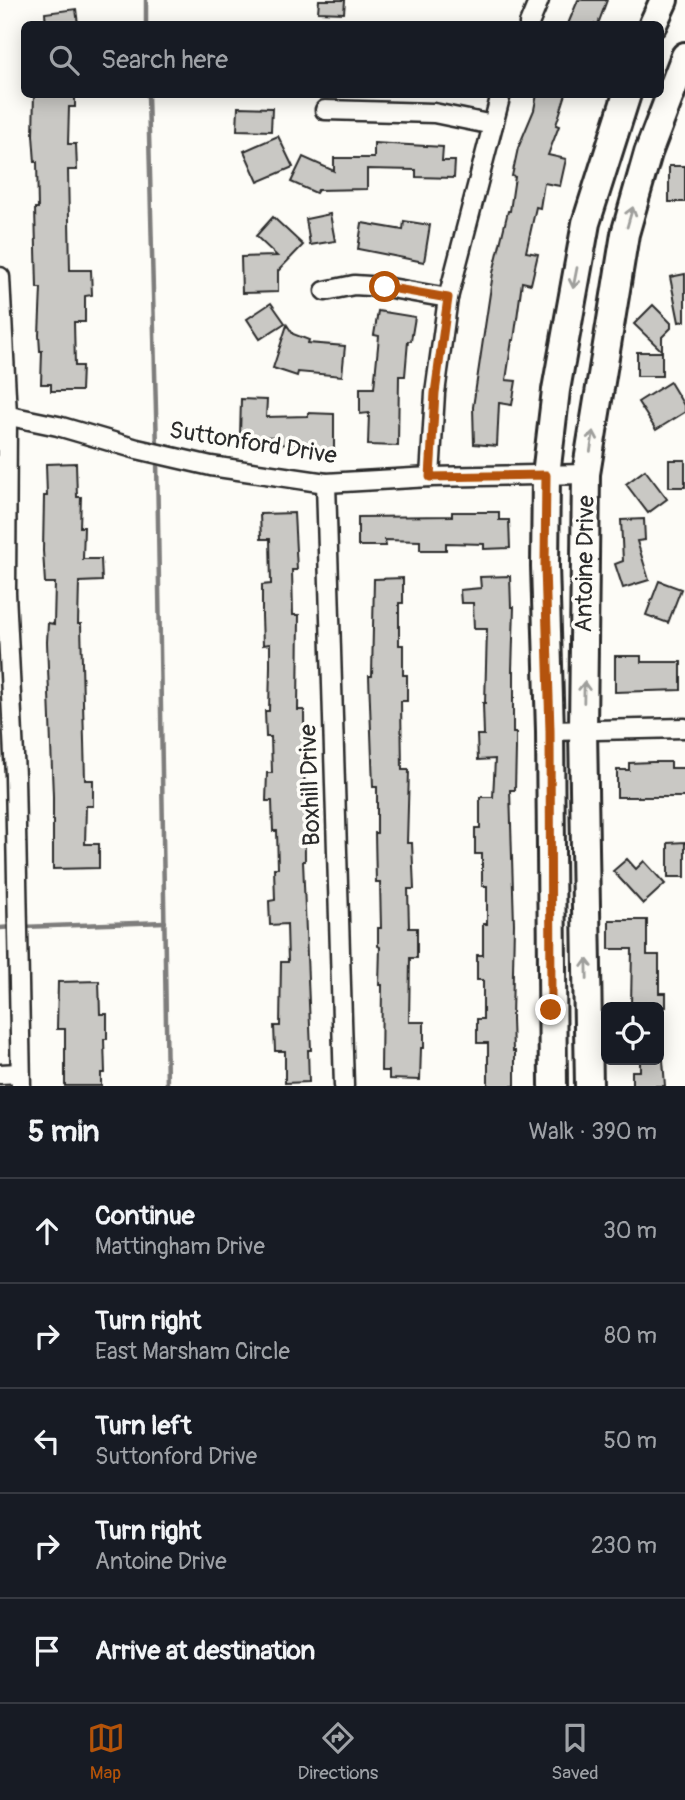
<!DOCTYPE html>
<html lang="en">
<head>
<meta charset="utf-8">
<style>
	body { margin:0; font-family:Pangolin,sans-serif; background:#242831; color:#f1f3f6 }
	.controls { position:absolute; right:21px; bottom:21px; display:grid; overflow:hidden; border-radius:10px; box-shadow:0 4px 18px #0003 }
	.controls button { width:63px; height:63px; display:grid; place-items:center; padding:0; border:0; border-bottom:2px solid #363941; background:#171b24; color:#f1f3f6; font:35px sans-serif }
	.stop { position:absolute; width:21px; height:21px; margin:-16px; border:5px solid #b45309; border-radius:50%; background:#fff }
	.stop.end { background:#b45309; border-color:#fff; box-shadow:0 2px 7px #0008 }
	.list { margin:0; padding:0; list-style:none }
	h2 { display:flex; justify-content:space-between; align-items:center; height:91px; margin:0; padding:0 28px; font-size:30px }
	h2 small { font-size:23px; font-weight:400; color:#9ea1a6 }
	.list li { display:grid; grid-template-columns:46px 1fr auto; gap:21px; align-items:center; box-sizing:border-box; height:105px; padding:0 28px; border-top:2px solid #363941 }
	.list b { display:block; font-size:26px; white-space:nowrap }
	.list p { margin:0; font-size:23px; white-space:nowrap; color:#9ea1a6 }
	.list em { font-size:23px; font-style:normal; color:#9ea1a6 }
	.icon { flex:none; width:38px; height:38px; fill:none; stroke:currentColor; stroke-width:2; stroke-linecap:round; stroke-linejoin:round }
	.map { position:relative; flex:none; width:685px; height:1086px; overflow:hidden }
	.search { position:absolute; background:#171b24; box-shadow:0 4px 18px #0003; left:21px; right:21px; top:21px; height:77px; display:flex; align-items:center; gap:18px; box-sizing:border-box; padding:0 24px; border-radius:10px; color:#9ea1a6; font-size:26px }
	.sheet { height:616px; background:#171b24 }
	nav { display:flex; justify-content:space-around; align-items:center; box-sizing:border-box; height:98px; border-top:2px solid #363941; background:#171b24; font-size:19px; color:#9ea1a6 }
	nav a { display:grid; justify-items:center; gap:4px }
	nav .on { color:#b45309 }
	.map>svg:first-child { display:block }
</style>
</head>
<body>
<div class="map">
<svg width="685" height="1086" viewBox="0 0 685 1086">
	<rect width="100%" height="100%" fill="#fdfcf7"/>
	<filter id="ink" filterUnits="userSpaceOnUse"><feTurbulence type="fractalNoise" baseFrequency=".0143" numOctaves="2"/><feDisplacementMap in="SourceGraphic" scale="14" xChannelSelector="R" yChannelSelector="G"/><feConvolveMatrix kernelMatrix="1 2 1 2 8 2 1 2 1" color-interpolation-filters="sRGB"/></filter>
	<g filter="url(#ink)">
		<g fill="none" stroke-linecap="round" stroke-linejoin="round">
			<!-- stream -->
			<g stroke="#7e7d7b" stroke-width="4.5">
				<path d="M 146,0 L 146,24"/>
				<path d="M 148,94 L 157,451"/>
				<path d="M 157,459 L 167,1086"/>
				<path d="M 22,927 L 165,922"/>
				<path d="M 0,928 L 13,927"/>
			</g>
		</g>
		<!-- building -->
		<g fill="#c9c8c4" stroke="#2b2b2b" stroke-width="2">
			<path d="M 319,0 L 345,0 L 344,13 L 318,12 Z"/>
			<path d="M 578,0 L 607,0 L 598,24 L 568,24 Z"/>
			<path d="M 76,9 L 78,24 L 46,24 L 45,13 Z"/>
			<path d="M 34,94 L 75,94 L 75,107 L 69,107 L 68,144 L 76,144 L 77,170 L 68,170 L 70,270 L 91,270 L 92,295 L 85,296 L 85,322 L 74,322 L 75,366 L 82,366 L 81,391 L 51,391 L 51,384 L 41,384 L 42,351 L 40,351 L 39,335 L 41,288 L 37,288 L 35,208 L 38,208 L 37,162 L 35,162 L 33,135 Z"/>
			<path d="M 537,94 L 566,94 L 556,125 L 559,126 L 548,155 L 566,159 L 560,186 L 544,183 L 540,208 L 536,207 L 526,252 L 538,254 L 531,284 L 522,282 L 514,340 L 512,340 L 506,380 L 516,381 L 512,405 L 499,403 L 497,446 L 474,444 L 473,407 L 493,273 L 508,211 L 510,211 L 515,177 L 512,176 L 518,148 L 534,110 Z"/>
			<path d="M 238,107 L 272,108 L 271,131 L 237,130 Z"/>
			<path d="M 278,136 L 293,167 L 258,182 L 244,151 Z"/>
			<path d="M 374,143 L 443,147 L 442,161 L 455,161 L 454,178 L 416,177 L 416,170 L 367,169 L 367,189 L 318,190 L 316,193 L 291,182 L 303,157 L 334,171 L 334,158 L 374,158 Z"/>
			<rect x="669" y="166" width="16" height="36"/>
			<path d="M 330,214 L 335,241 L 310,245 L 306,219 Z"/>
			<path d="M 273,217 L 303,245 L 278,271 L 278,292 L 242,293 L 241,257 L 277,256 L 256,236 Z"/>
			<path d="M 404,221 L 430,225 L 424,262 L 358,249 L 362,223 L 403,230 Z"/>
			<path d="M 685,274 L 685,321 L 679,322 L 670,277 Z"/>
			<path d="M 271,303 L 285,323 L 260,339 L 247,319 Z"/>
			<path d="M 653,305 L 671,323 L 671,328 L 662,337 L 662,351 L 634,324 Z"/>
			<path d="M 378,311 L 415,317 L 411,341 L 408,341 L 405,376 L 399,376 L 398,446 L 368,445 L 369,413 L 360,414 L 360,388 L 374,388 L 379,336 L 374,335 Z"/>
			<path d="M 287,325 L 293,334 L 309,340 L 308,343 L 345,346 L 342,376 L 298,372 L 297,376 L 273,368 Z"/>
			<rect x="637" y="352" width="25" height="24"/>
			<path d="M 670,382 L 685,407 L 685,412 L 656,430 L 638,402 Z"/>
			<path d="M 241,399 L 267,400 L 266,417 L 308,416 L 308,413 L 334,414 L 334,450 L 307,449 L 308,443 L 275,445 L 275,437 L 240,436 Z"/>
			<rect x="669" y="460" width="16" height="27"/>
			<path d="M 76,463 L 77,497 L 81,497 L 80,527 L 84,527 L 83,559 L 101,559 L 102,581 L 79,582 L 78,624 L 81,624 L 85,780 L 93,780 L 93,806 L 86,806 L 85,844 L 99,844 L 99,868 L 53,869 L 53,796 L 47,642 L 48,623 L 54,624 L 55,583 L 45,583 L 43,551 L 44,496 L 47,496 L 46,464 Z"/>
			<path d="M 645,470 L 667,499 L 648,513 L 626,484 Z"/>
			<path d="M 452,512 L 499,512 L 499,520 L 509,520 L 510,548 L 484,549 L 484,544 L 446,543 L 446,550 L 420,550 L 420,541 L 385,540 L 386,546 L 358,546 L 358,517 L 452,516 Z"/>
			<path d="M 294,513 L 297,570 L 292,570 L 293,615 L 299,615 L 298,710 L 304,710 L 305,861 L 303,861 L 311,1050 L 308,1050 L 309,1082 L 285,1083 L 285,1051 L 275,1051 L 274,1026 L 280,1026 L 281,962 L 288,962 L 287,924 L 270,925 L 269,901 L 275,900 L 274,868 L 278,868 L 277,831 L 273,831 L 272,801 L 266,801 L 267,773 L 272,773 L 271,737 L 266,737 L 265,711 L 269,711 L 270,666 L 270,644 L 263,645 L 262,616 L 262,585 L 271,584 L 270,539 L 261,539 L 260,514 Z"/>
			<path d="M 644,519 L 645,540 L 637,541 L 649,580 L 623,588 L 615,564 L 623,561 L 621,520 Z"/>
			<path d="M 510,576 L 511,607 L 514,607 L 512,671 L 514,671 L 514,697 L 513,697 L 513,733 L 516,733 L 516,749 L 515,790 L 510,790 L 514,924 L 512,1019 L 513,1051 L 515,1051 L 515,1086 L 488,1086 L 488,1043 L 477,1043 L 477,1019 L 483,1019 L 483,980 L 477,980 L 477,955 L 483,955 L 483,924 L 487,924 L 487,886 L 482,886 L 482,854 L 475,854 L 475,828 L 480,828 L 480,797 L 493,797 L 495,759 L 478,760 L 477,735 L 484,735 L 483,703 L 485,703 L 487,629 L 474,629 L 473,603 L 461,603 L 460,590 L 481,588 L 480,577 Z"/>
			<path d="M 403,578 L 403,603 L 399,603 L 399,645 L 403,645 L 403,675 L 407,675 L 407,701 L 401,701 L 402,770 L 409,770 L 407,843 L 412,843 L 414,889 L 408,889 L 409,928 L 417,928 L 417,958 L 410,958 L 409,1022 L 424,1022 L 424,1048 L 421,1048 L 420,1080 L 389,1079 L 389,1071 L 381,1071 L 382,985 L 379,985 L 380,947 L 378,946 L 378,928 L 381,928 L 380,882 L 376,882 L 375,833 L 377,833 L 377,787 L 373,787 L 369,676 L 372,676 L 374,579 Z"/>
			<path d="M 659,581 L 681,589 L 668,623 L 646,615 Z"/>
			<path d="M 615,656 L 641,656 L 641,662 L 681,662 L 681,690 L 615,692 Z"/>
			<path d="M 652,762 L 671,762 L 671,768 L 685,768 L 685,797 L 617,797 L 617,770 L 629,770 L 629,763 Z"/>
			<path d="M 685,842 L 685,877 L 668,877 L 668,843 Z"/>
			<path d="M 627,859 L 636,869 L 644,861 L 665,884 L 643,904 L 613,871 Z"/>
			<path d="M 609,920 L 647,920 L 647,955 L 659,955 L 659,993 L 666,993 L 666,1007 L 631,1007 L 632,949 L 609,949 Z"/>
			<path d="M 99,981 L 100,1014 L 107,1014 L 107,1039 L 104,1039 L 105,1073 L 101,1073 L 101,1086 L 65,1086 L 65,1029 L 57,1029 L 58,982 Z"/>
			<path d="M 640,1060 L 663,1060 L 665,1086 L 632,1086 L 632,1071 L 640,1071 Z"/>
		</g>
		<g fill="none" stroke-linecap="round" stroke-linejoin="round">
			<!-- minor casing -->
			<g stroke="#2b2b2b" stroke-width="23">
				<g id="minor">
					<path d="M 529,24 L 539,0"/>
					<path d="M 325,110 L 434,113 L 493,125"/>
					<path d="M 0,277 L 7,415 L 6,593 L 15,776 L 21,1086"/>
					<path d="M 325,291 L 354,285 L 385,287 L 448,298"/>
					<path d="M 0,414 L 58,426 L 137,449 L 211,466 L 326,483 L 430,477 L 586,474"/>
					<path d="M 430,477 L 435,393 L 448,298 L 501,94"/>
					<path d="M 326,483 L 344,1086"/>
					<path d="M 550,731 L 685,728"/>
					<path d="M 0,1074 L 20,1073"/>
				</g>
			</g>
			<!-- secondary casing -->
			<g stroke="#2b2b2b" stroke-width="32">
				<g id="secondary">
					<path d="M 653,24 L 664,0"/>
					<path d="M 553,1086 L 550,731 L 545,566 L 546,475 L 556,390 L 586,223 L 627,94"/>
					<path d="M 589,1086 L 583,729 L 586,474 L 625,234 L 648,153 L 685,56"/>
				</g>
			</g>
			<!-- minor -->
			<use href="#minor" stroke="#fdfcf7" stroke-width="18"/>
			<!-- secondary -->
			<use href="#secondary" stroke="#fdfcf7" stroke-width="26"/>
		</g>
		<!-- one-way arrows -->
		<defs><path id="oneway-shaft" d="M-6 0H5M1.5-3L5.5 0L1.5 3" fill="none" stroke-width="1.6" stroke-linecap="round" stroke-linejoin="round" transform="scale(1.75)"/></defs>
		<g stroke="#9e9e9b">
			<use href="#oneway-shaft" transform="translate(630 217) rotate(-74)"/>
			<use href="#oneway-shaft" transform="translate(575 278) rotate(101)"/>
			<use href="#oneway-shaft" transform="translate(592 441) rotate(-81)"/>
			<use href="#oneway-shaft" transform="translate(584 692) rotate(-89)"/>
			<use href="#oneway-shaft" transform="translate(587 969) rotate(-91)"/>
		</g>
	</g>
	<g fill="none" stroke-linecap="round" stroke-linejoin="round" filter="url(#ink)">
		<!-- route -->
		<path stroke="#b45309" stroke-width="9" d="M 385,287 L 448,298 L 435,393 L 430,477 L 546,475 L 545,566 L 550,731 L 551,1010"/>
	</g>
	<g text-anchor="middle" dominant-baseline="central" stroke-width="7" stroke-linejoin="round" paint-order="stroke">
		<!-- street labels -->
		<g font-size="24" fill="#2b2b2b" stroke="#fdfcf7">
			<text transform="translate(253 443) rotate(9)">Suttonford Drive</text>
			<text transform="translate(585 564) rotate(-89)">Antoine Drive</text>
			<text transform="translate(310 785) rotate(-92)">Boxhill Drive</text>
		</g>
	</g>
</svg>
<div class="controls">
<button><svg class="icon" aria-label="locate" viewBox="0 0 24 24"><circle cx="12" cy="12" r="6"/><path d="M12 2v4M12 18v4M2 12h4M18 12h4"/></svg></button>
</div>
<div class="stop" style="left:385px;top:287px"></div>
<div class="stop end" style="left:551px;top:1010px"></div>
<div class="search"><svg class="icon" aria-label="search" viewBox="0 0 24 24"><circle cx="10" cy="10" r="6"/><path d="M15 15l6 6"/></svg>Search here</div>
</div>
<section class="sheet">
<h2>5 min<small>Walk · 390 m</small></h2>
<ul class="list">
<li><svg class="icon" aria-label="ahead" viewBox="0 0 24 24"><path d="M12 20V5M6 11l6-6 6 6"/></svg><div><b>Continue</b><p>Mattingham Drive</p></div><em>30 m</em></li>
<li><svg class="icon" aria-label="right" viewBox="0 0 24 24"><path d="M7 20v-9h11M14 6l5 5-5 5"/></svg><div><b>Turn right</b><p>East Marsham Circle</p></div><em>80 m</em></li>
<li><svg class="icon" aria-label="left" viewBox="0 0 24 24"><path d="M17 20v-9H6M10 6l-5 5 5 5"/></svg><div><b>Turn left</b><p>Suttonford Drive</p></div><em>50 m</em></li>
<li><svg class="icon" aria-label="right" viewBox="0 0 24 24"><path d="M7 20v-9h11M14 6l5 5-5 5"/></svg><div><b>Turn right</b><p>Antoine Drive</p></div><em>230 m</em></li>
<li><svg class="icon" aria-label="arrive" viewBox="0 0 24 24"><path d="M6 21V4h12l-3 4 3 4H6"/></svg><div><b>Arrive at destination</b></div></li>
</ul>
</section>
<nav>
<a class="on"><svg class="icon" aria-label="map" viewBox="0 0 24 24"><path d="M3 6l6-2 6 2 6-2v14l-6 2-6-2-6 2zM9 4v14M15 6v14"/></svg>Map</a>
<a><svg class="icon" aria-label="directions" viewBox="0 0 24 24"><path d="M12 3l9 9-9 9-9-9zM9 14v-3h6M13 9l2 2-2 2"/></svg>Directions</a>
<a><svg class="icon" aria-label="saved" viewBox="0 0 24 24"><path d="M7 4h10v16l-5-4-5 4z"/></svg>Saved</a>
</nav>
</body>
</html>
